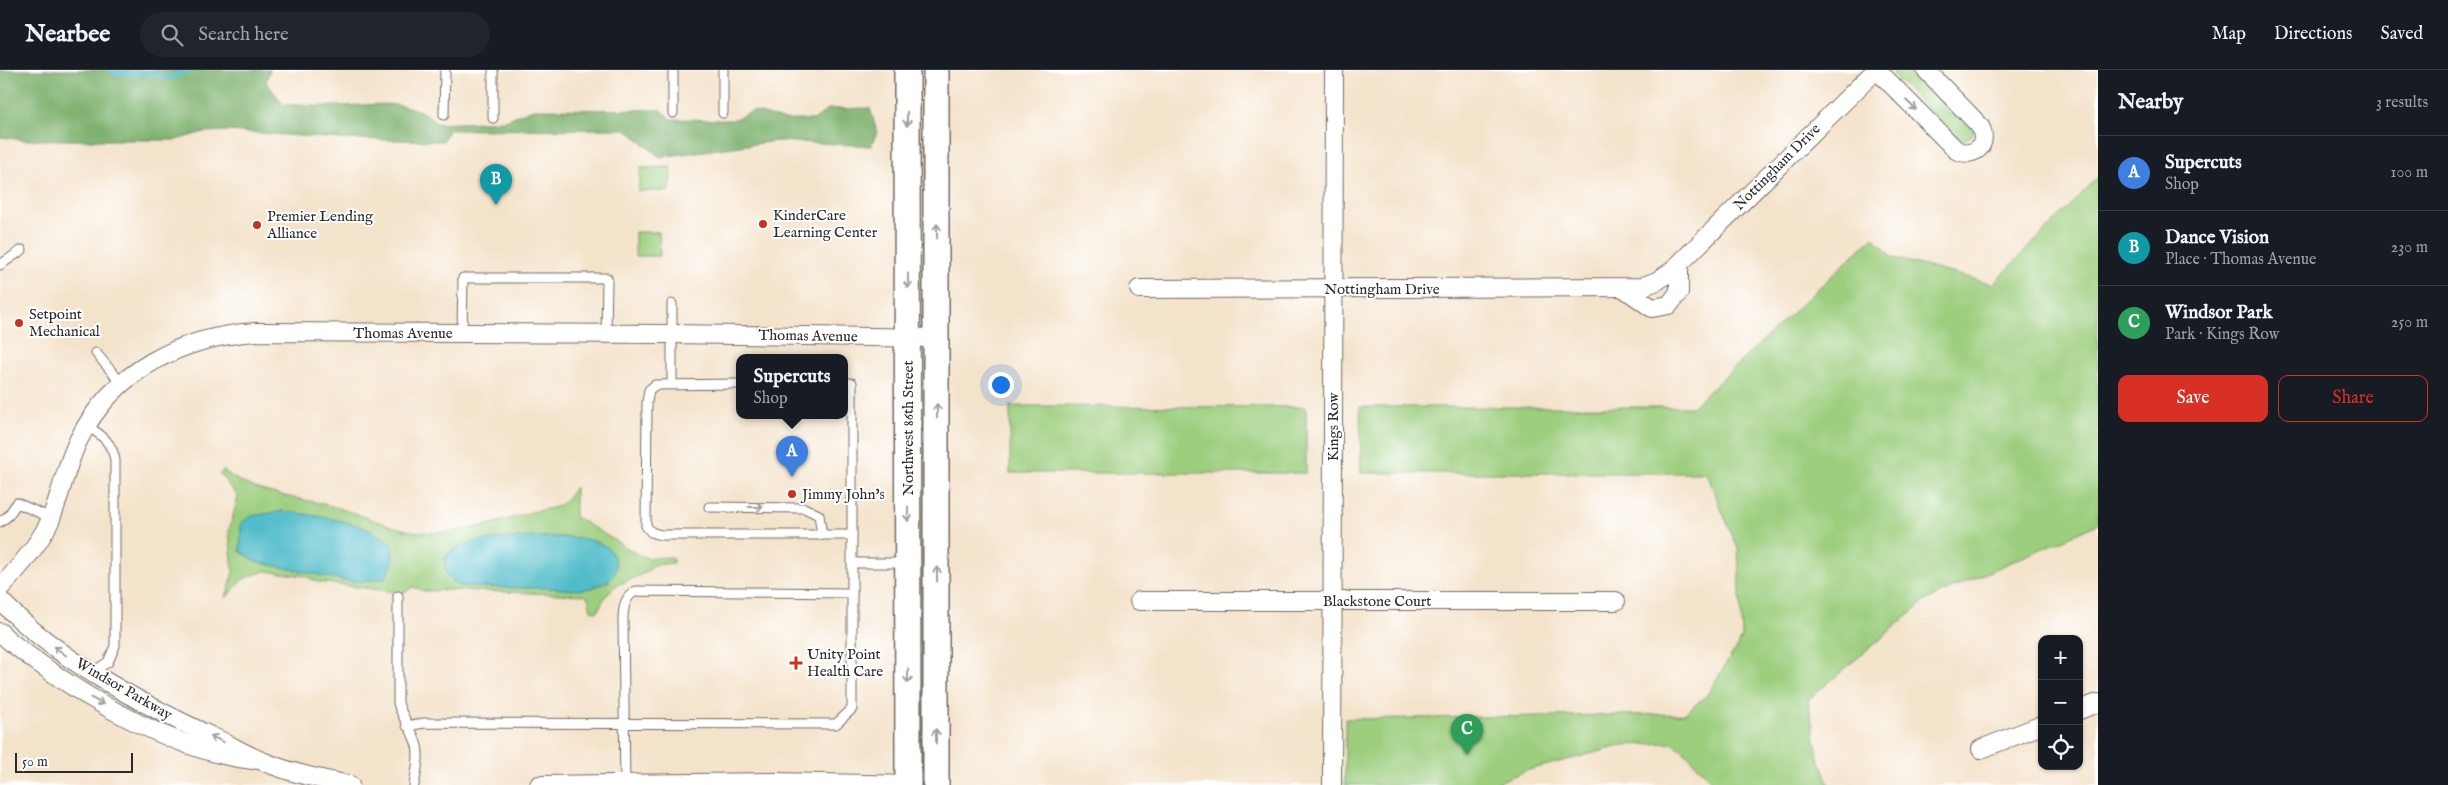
<!DOCTYPE html>
<html lang="en">
<head>
<meta charset="utf-8">
<style>
	body { margin:0; font-family:"IM FELL English",serif; background:#20242c; color:#f1f3f6 }
	.controls { position:absolute; right:15px; bottom:15px; display:grid; overflow:hidden; border-radius:10px; box-shadow:0 1px 4px #0004 }
	.controls button { width:45px; height:45px; display:grid; place-items:center; padding:0; border:0; border-bottom:1px solid #363941; background:#171b24; color:#f1f3f6; font:25px sans-serif }
	.scale { position:absolute; left:15px; bottom:12px; width:118px; box-sizing:border-box; padding-left:5px; border:2px solid #2b2b2b; border-top:0; font-size:14px; line-height:18px; white-space:nowrap; color:#2b2b2b; -webkit-text-stroke:4px #fff; paint-order:stroke }
	.you { position:absolute; left:1000px; top:314px; width:18px; height:18px; margin:-12px; border:4px solid #fff; border-radius:50%; background:#1a73e8; box-shadow:0 0 0 8px #1a73e833 }
	.badge { display:grid; place-items:center; width:32px; height:32px; border-radius:50%; background:#d93025; color:#fff; font-size:16px; font-weight:700 }
	.pin { position:absolute; translate:-50% -41px; filter:drop-shadow(0 1px 2px #0008) }
	.pin::after { content:''; position:absolute; top:26px; width:18px; height:15px; background:inherit; clip-path:polygon(0 0,100% 0,50% 100%) }
	.popup { position:absolute; left:736px; top:284px; width:112px; height:65px; box-sizing:border-box; display:grid; place-content:center; border-radius:10px; background:#171b24; filter:drop-shadow(0 1px 4px #0005); font-size:16px; white-space:nowrap; color:#9ea1a6 }
	.popup b { font-size:19px; color:#f1f3f6 }
	.popup::after { content:''; position:absolute; left:50%; top:100%; margin-left:-10px; border:10px solid transparent; border-top-color:#171b24 }
	.list { margin:0; padding:0; list-style:none }
	h2 { display:flex; justify-content:space-between; align-items:center; height:65px; margin:0; padding:0 20px; font-size:21px }
	h2 small { font-size:16px; font-weight:400; color:#9ea1a6 }
	.list li { display:grid; grid-template-columns:32px 1fr auto; gap:15px; align-items:center; box-sizing:border-box; height:75px; padding:0 20px; border-top:1px solid #363941 }
	.list b { display:block; font-size:19px; white-space:nowrap }
	.list p { margin:0; font-size:16px; white-space:nowrap; color:#9ea1a6 }
	.list em { font-size:16px; font-style:normal; color:#9ea1a6 }
	.actions { display:flex; gap:10px; padding:15px 20px }
	.actions a { flex:1; padding:11px 0; border:1px solid #d93025; border-radius:10px; text-align:center; font-size:18px; color:#d93025 }
	.actions .main { background:#d93025; color:#fff }
	.icon { flex:none; width:28px; height:28px; fill:none; stroke:currentColor; stroke-width:2; stroke-linecap:round; stroke-linejoin:round }
	.map { position:relative; flex:none; width:2098px; height:715px; overflow:hidden }
	header { display:flex; align-items:center; gap:30px; box-sizing:border-box; height:70px; padding:0 25px; background:#171b24; border-bottom:1px solid #363941 }
	header strong { font-size:24px }
	nav { display:flex; gap:28px; margin-inline-start:auto; font-size:18px }
	.search { width:350px; height:45px; background:#20242c; display:flex; align-items:center; gap:12px; box-sizing:border-box; padding:0 18px; border-radius:28px; color:#9ea1a6; font-size:19px }
	main { display:flex }
	aside { flex:1; background:#171b24 }
	.map>svg:first-child { display:block }
</style>
</head>
<body>
<header>
<strong>Nearbee</strong>
<div class="search"><svg class="icon" aria-label="search" viewBox="0 0 24 24"><circle cx="10" cy="10" r="6"/><path d="M15 15l6 6"/></svg>Search here</div>
<nav><a>Map</a><a>Directions</a><a>Saved</a></nav>
</header>
<main>
<div class="map">
<svg width="2098" height="715" viewBox="0 0 2098 715">
	<rect width="100%" height="100%" fill="#fff"/>
	<filter id="ink" filterUnits="userSpaceOnUse"><feTurbulence type="fractalNoise" baseFrequency=".02" numOctaves="2"/><feDisplacementMap in="SourceGraphic" scale="10" xChannelSelector="R" yChannelSelector="G"/><feConvolveMatrix kernelMatrix="1 2 1 2 8 2 1 2 1" color-interpolation-filters="sRGB"/></filter>
	<filter id="wash" filterUnits="userSpaceOnUse"><feTurbulence type="fractalNoise" baseFrequency=".0096" numOctaves="4" result="noise"/><feDisplacementMap in="SourceGraphic" scale="20" xChannelSelector="R" yChannelSelector="G"/><feGaussianBlur stdDeviation="1.12" result="paint"/><feColorMatrix in="noise" values="0 0 0 0 0 0 0 0 0 0 0 0 0 0 0 0 0 1.4 0 .05"/><feComposite in="paint" operator="in"/></filter>
	<g filter="url(#wash)">
		<rect width="100%" height="100%" fill="#f4e3cb"/>
		<!-- green -->
		<g fill="#9cce7e" stroke="#647c54" fill-rule="evenodd">
			<path d="M 1894,0 L 1918,0 L 1974,61 L 1972,65 L 1964,70 L 1955,67 L 1894,6 Z"/>
			<path d="M 672,97 L 669,121 L 638,121 L 641,98 Z"/>
			<path d="M 2098,107 L 2098,454 L 1950,519 L 1925,531 L 1808,630 L 1818,686 L 1829,715 L 1715,715 L 1685,682 L 1672,673 L 1624,675 L 1525,701 L 1491,715 L 1345,715 L 1345,649 L 1684,644 L 1707,625 L 1742,568 L 1738,479 L 1706,403 L 1361,403 L 1360,337 L 1692,337 L 1873,167 L 1894,188 L 1993,214 Z"/>
			<path d="M 635,162 L 659,162 L 660,186 L 635,186 Z"/>
			<path d="M 1010,336 L 1306,337 L 1306,403 L 1010,403 Z"/>
			<path d="M 223,400 C 250,423 290,426 323,434 C 351,440 379,454 406,460 C 447,468 490,455 529,443 C 555,435 558,444 575,417 L 575,449 L 579,449 L 639,485 L 649,488 L 669,487 L 673,489 L 673,493 L 655,495 L 645,503 L 615,516 L 605,527 L 597,542 L 591,540 L 588,528 L 584,525 L 451,520 L 424,521 L 413,517 L 403,523 L 318,512 L 305,506 L 265,501 L 243,509 L 225,529 L 230,516 L 233,501 L 229,460 L 238,427 L 220,404 ZM 568,467 L 610,511 L 592,518 L 461,516 L 444,491 C 446,487 448,483 451,481 C 470,467 543,467 568,467 Z"/>
		</g>
		<!-- forest -->
		<path fill="#7db16d" stroke="#546e4c" d="M 0,0 L 270,0 L 266,12 L 283,34 C 301,35 320,37 338,36 C 373,36 411,26 438,54 L 503,51 L 533,39 L 662,40 L 670,49 L 732,50 L 753,41 L 785,50 L 814,50 L 828,39 L 870,38 L 877,62 L 871,76 L 777,71 L 660,87 L 626,59 L 448,60 L 443,71 L 342,69 L 228,61 L 204,62 L 176,70 L 23,70 L 0,67 Z"/>
		<!-- water -->
		<g fill="#4fbcc9" stroke="#3d747a">
			<path d="M 283,441 C 320,447 361,449 392,474 C 394,489 394,496 384,509 L 352,512 L 257,492 L 240,481 L 241,453 L 251,446 Z"/>
			<path d="M 542,467 C 566,467 614,464 616,495 C 617,508 605,513 594,517 C 581,522 563,519 549,518 C 520,518 490,518 461,516 C 452,512 446,508 445,497 C 441,465 521,468 542,467 Z"/>
		</g>
		<g fill="none" stroke-linecap="round" stroke-linejoin="round">
			<!-- stream -->
			<path stroke="#4fbcc9" stroke-width="5" d="M 110,0 L 115,3 L 158,4 L 169,8 L 190,0"/>
		</g>
	</g>
	<g filter="url(#ink)">
		<g fill="none" stroke-linecap="round" stroke-linejoin="round">
			<!-- service casing -->
			<g stroke="#716b63" stroke-width="11">
				<g id="service">
					<path d="M 723,0 L 723,43"/>
					<path d="M 673,43 L 673,0"/>
					<path d="M 444,45 L 445,0"/>
					<path d="M 493,48 L 493,0"/>
					<path d="M 0,195 L 22,180"/>
					<path d="M 462,263 L 463,208 L 607,208 L 606,264"/>
					<path d="M 96,283 L 122,314"/>
					<path d="M 672,314 L 672,234"/>
					<path d="M 740,314 L 655,315 L 649,320 L 647,332 L 646,456 L 651,462 L 661,465 L 852,465"/>
					<path d="M 87,356 C 102,365 112,373 115,390 L 115,576 L 108,592 L 93,602"/>
					<path d="M 709,437 L 804,438 L 819,445 L 822,465"/>
					<path d="M 0,452 L 8,446 L 17,433 L 51,448"/>
					<path d="M 852,493 L 906,493"/>
					<path d="M 398,526 L 398,633 C 402,648 413,660 417,676 C 420,688 416,703 414,715"/>
					<path d="M 407,656 L 424,653 L 836,654 L 852,639 L 852,313 L 844,313"/>
					<path d="M 625,715 L 623,547 C 624,535 625,527 636,521 L 852,523"/>
				</g>
			</g>
			<!-- minor casing -->
			<g stroke="#716b63" stroke-width="20">
				<g id="minor">
					<path d="M 1877,0 L 1956,80 C 1975,89 1989,75 1980,56 L 1926,0"/>
					<path d="M 1139,219 L 1641,217 L 1657,211 L 1672,201 L 1876,0"/>
					<path d="M 1625,219 L 1652,238 L 1669,235 L 1679,222 L 1679,195"/>
					<path d="M 0,518 C 19,498 38,476 50,451 C 61,424 66,395 79,369 C 114,300 181,267 256,262 L 672,264 L 937,268"/>
					<path d="M 0,530 C 57,590 142,634 217,669 C 232,676 246,685 262,691 C 290,703 320,709 350,715"/>
					<path d="M 1139,531 L 1616,531"/>
					<path d="M 0,562 C 10,573 24,582 36,591 C 92,633 182,683 253,690"/>
					<path d="M 2079,640 L 2098,633"/>
					<path d="M 1981,679 L 2042,655"/>
					<path d="M 539,715 L 776,712 L 910,715"/>
					<path d="M 1332,715 L 1334,0"/>
				</g>
			</g>
			<!-- secondary casing -->
			<g stroke="#716b63" stroke-width="28">
				<g id="secondary">
					<path d="M 907,0 L 908,715"/>
					<path d="M 936,0 L 936,715"/>
				</g>
			</g>
			<!-- service -->
			<use href="#service" stroke="#fff" stroke-width="9"/>
			<!-- minor -->
			<use href="#minor" stroke="#fff" stroke-width="18"/>
			<!-- secondary -->
			<use href="#secondary" stroke="#fff" stroke-width="25"/>
		</g>
		<!-- one-way arrows -->
		<defs><path id="oneway-shaft" d="M-6 0H5M1.5-3L5.5 0L1.5 3" fill="none" stroke-width="1.6" stroke-linecap="round" stroke-linejoin="round" transform="scale(1.25)"/></defs>
		<g stroke="#a0a0a0">
			<use href="#oneway-shaft" transform="translate(1911 35) rotate(45)"/>
			<use href="#oneway-shaft" transform="translate(907 49) rotate(90)"/>
			<use href="#oneway-shaft" transform="translate(937 161) rotate(-90)"/>
			<use href="#oneway-shaft" transform="translate(908 211) rotate(90)"/>
			<use href="#oneway-shaft" transform="translate(937 341) rotate(-90)"/>
			<use href="#oneway-shaft" transform="translate(756 437)"/>
			<use href="#oneway-shaft" transform="translate(908 444) rotate(90)"/>
			<use href="#oneway-shaft" transform="translate(937 504) rotate(-90)"/>
			<use href="#oneway-shaft" transform="translate(60 581) rotate(-143)"/>
			<use href="#oneway-shaft" transform="translate(908 606) rotate(90)"/>
			<use href="#oneway-shaft" transform="translate(97 631) rotate(29)"/>
			<use href="#oneway-shaft" transform="translate(936 666) rotate(-90)"/>
			<use href="#oneway-shaft" transform="translate(217 669) rotate(-155)"/>
		</g>
	</g>
	<!-- markers -->
	<g fill="#c8321e" stroke="#fff" stroke-width="2">
		<circle cx="763" cy="154" r="5"/>
		<circle cx="257" cy="155" r="5"/>
		<circle cx="19" cy="253" r="5"/>
		<circle cx="792" cy="424" r="5"/>
		<path d="M793.5 585.5h5v5h5v5h-5v5h-5v-5h-5v-5h5z"/>
	</g>
	<g text-anchor="middle" dominant-baseline="central" stroke-width="4" stroke-linejoin="round" paint-order="stroke">
		<!-- street labels -->
		<g font-size="15" fill="#2b2b2b" stroke="#fff">
			<text transform="translate(1777 97) rotate(-45)">Nottingham Drive</text>
			<text x="1382" y="219">Nottingham Drive</text>
			<text x="403" y="263">Thomas Avenue</text>
			<text transform="translate(808 266) rotate(1)">Thomas Avenue</text>
			<text transform="translate(1333 357) rotate(-90)">Kings Row</text>
			<text transform="translate(908 358) rotate(-90)">Northwest 86th Street</text>
			<text x="1377" y="531">Blackstone Court</text>
			<text transform="translate(124 619) rotate(30)">Windsor Parkway</text>
		</g>
		<!-- poi labels -->
		<g font-size="15" fill="#2b2b2b" stroke="#fff" text-anchor="start">
			<text x="773" y="145">KinderCare<tspan x="773" dy="17">Learning Center</tspan></text>
			<text x="267" y="146">Premier Lending<tspan x="267" dy="17">Alliance</tspan></text>
			<text x="29" y="244">Setpoint<tspan x="29" dy="17">Mechanical</tspan></text>
			<text x="802" y="424">Jimmy John's</text>
			<text x="807" y="584">Unity Point<tspan x="807" dy="17">Health Care</tspan></text>
		</g>
	</g>
</svg>
<div class="controls">
<button>+</button>
<button>−</button>
<button><svg class="icon" aria-label="locate" viewBox="0 0 24 24"><circle cx="12" cy="12" r="6"/><path d="M12 2v4M12 18v4M2 12h4M18 12h4"/></svg></button>
</div>
<div class="scale">50 m</div>
<div class="you"></div>
<div class="pin badge" style="left:792px;top:407px;background:#3f7fe0">A</div>
<div class="popup"><b>Supercuts</b>Shop</div>
<div class="pin badge" style="left:496px;top:135px;background:#0f9aa8">B</div>
<div class="pin badge" style="left:1467px;top:685px;background:#2e9e5b">C</div>
</div>
<aside>
<h2>Nearby<small>3 results</small></h2>
<ul class="list">
<li><span class="badge" style="background:#3f7fe0">A</span><div><b>Supercuts</b><p>Shop</p></div><em>100 m</em></li>
<li><span class="badge" style="background:#0f9aa8">B</span><div><b>Dance Vision</b><p>Place · Thomas Avenue</p></div><em>230 m</em></li>
<li><span class="badge" style="background:#2e9e5b">C</span><div><b>Windsor Park</b><p>Park · Kings Row</p></div><em>250 m</em></li>
</ul>
<div class="actions"><a class="main">Save</a><a>Share</a></div>
</aside>
</main>
</body>
</html>
